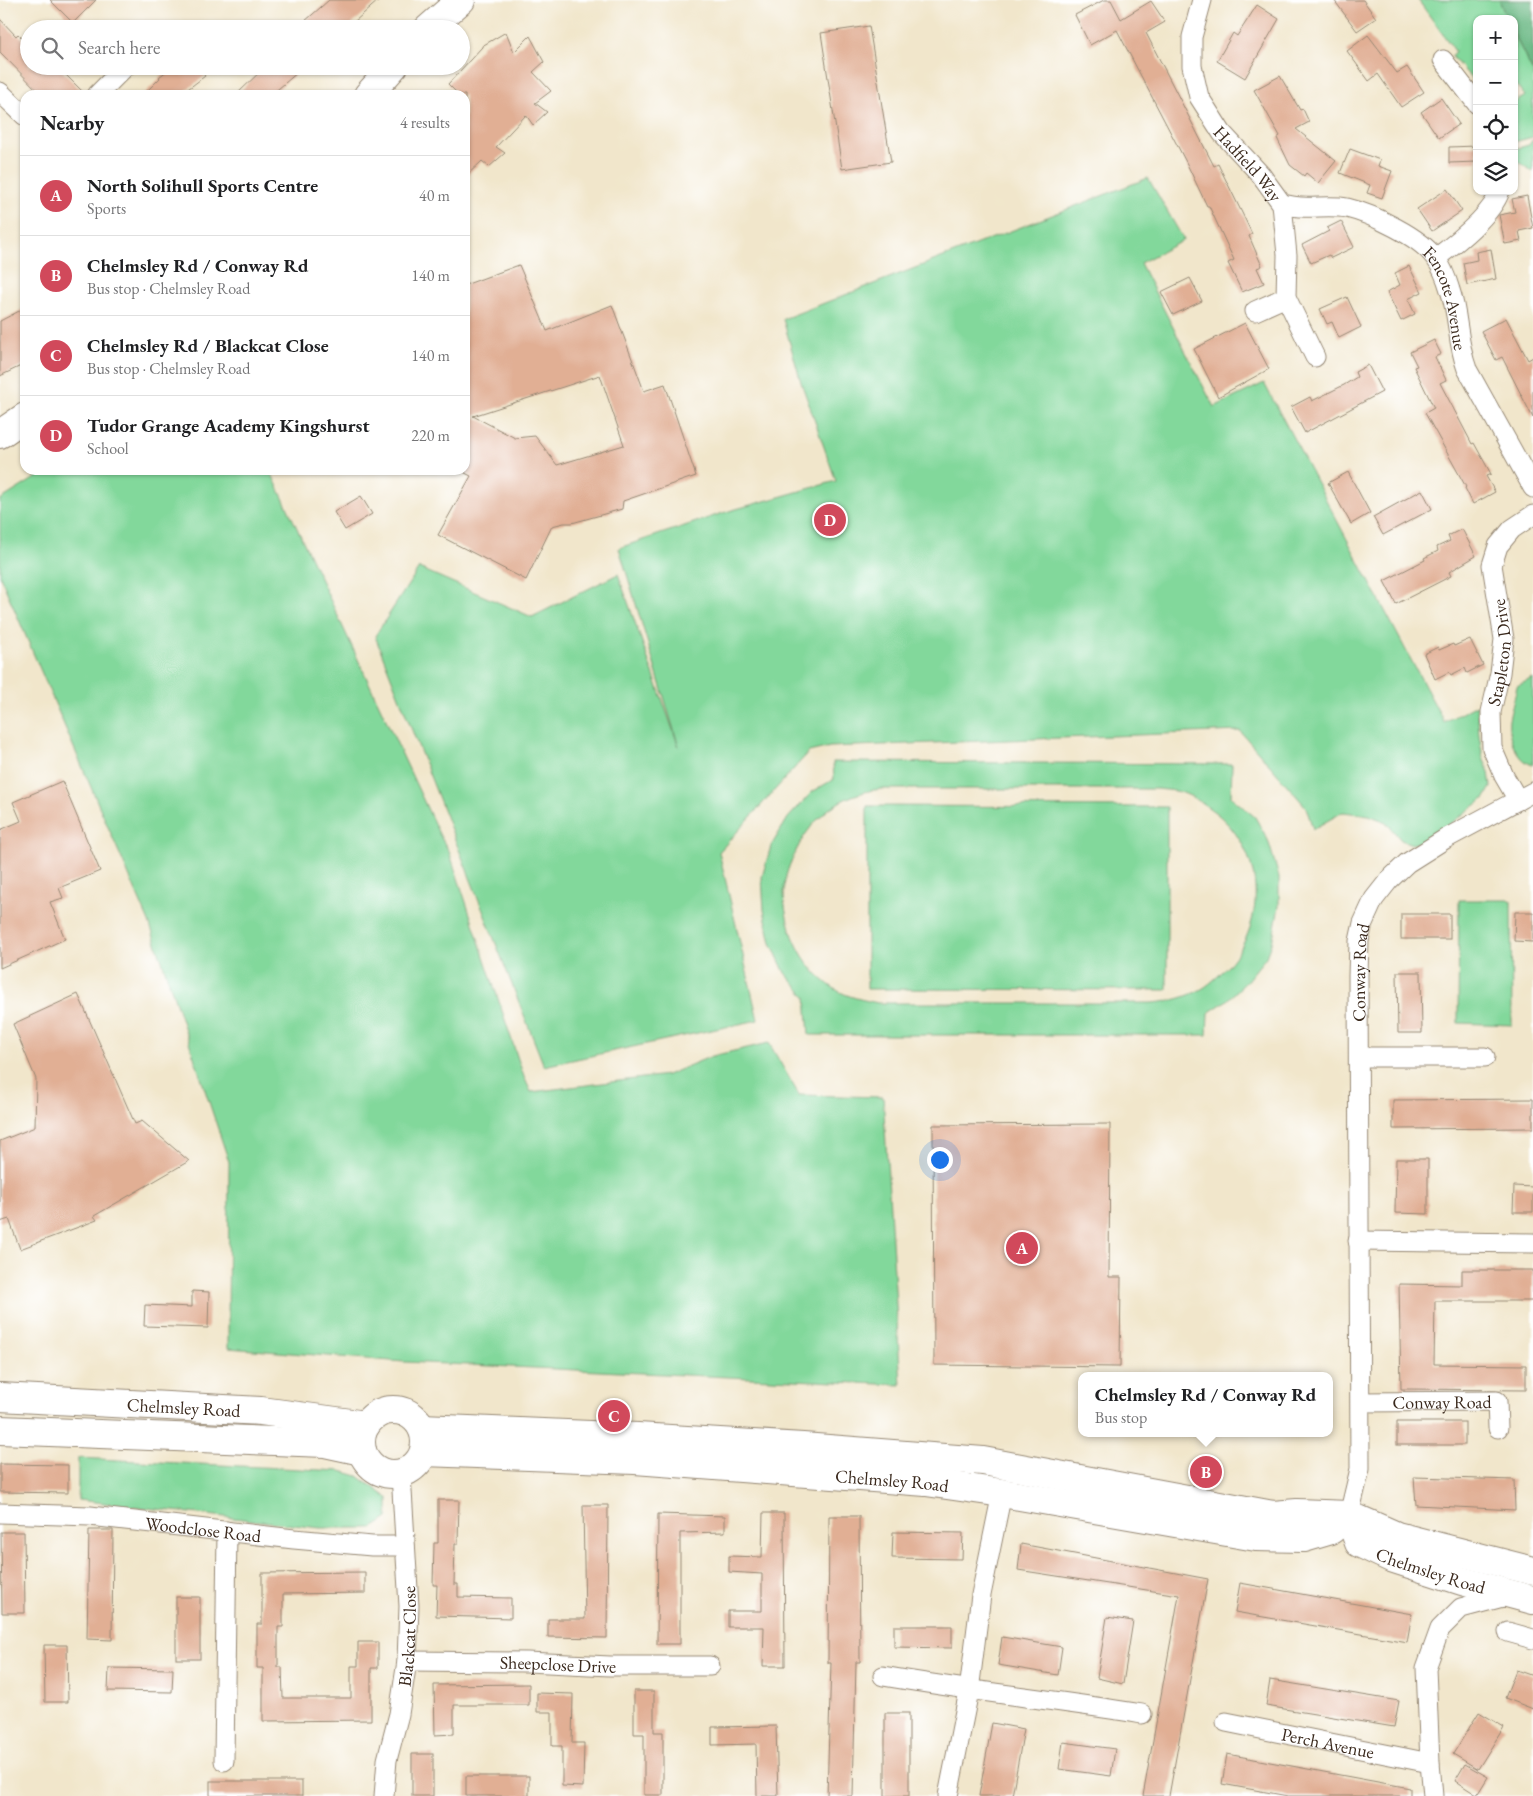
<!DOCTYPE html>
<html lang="en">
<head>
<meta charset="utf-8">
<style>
	body { margin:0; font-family:"EB Garamond",serif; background:#f6f6f6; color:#202124 }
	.controls { position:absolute; right:15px; top:15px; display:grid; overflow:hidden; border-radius:10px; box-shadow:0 1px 4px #0004 }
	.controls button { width:45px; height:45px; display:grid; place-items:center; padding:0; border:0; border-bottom:1px solid #e0e0e0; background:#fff; color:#202124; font:25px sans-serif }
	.you { position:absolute; left:939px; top:1159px; width:18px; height:18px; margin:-12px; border:4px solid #fff; border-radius:50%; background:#1a73e8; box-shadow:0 0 0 8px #1a73e833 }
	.badge { display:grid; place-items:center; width:32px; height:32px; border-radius:50%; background:#d1495b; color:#fff; font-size:16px; font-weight:700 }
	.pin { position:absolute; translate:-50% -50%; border:2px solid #fff; box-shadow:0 1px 5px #0006 }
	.popup { position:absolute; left:1078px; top:1372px; width:255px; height:65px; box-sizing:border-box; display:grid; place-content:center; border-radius:10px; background:#fff; filter:drop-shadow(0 1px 4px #0005); font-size:16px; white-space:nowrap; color:#757577 }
	.popup b { font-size:19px; color:#202124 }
	.popup::after { content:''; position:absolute; left:50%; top:100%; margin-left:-10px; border:10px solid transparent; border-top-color:#fff }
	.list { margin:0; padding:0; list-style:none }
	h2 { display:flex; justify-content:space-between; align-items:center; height:65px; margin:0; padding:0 20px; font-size:21px }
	h2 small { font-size:16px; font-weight:400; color:#757577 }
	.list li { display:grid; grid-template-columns:32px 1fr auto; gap:15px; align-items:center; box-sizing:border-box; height:80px; padding:0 20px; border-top:1px solid #e0e0e0 }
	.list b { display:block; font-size:19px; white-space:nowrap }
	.list p { margin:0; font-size:16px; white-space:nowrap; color:#757577 }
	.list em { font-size:16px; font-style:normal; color:#757577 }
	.icon { flex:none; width:28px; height:28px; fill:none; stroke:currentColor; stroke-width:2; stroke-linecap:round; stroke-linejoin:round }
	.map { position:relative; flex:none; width:1533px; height:1796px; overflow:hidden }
	.search { position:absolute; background:#fff; box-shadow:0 1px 4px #0004; left:20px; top:20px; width:450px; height:55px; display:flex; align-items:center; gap:12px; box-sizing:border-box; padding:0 18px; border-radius:28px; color:#757577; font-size:19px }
	.panel { position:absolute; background:#fff; box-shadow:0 1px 4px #0004; left:20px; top:90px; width:450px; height:385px; border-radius:15px }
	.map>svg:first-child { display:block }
</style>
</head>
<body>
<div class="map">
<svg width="1533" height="1796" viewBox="0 0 1533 1796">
	<rect width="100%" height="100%" fill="#fff"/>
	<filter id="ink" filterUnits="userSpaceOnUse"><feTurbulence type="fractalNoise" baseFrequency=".02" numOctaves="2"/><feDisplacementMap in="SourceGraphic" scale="10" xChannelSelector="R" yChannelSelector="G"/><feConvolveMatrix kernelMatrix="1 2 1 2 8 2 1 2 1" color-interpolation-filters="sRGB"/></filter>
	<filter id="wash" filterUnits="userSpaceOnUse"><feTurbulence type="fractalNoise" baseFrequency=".0096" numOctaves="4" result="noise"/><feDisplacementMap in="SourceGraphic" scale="20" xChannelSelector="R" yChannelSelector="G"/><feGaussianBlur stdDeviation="1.12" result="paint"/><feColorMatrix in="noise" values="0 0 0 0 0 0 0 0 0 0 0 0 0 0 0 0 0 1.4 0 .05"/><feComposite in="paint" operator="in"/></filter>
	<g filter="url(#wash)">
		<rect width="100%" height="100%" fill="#f1e6cb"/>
		<!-- green -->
		<g fill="#82d89b" stroke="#5e815c" fill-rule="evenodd">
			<path d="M 1418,0 L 1499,0 L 1507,19 L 1477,19 L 1477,84 L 1451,56 L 1455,51 Z"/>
			<path d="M 1514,34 L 1533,72 L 1533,137 L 1514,142 L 1514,103 L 1525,96 L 1514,82 Z"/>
			<path d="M 1533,139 L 1533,172 L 1514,158 L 1514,149 L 1529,145 Z"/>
			<path d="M 1148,178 L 1184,240 L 1140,263 L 1214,407 L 1264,383 L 1444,722 L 1477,705 L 1479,735 L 1483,758 L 1489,772 L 1491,787 L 1485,798 L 1427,841 L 1412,844 L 1401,840 L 1386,822 L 1369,815 L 1343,812 L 1313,829 L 1306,807 L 1240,731 L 830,747 L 809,752 L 719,852 L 758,1020 L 544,1066 L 375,636 L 419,568 L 532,617 L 618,574 L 679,747 L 619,548 L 729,511 L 836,481 L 801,382 L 783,319 Z"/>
			<path d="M 48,470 L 270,470 L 440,836 L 449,851 L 524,1077 L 531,1092 L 667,1075 L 712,1056 L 769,1043 L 799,1095 L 883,1097 L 901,1385 L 404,1362 L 228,1348 L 229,1162 L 149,922 L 0,576 L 0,500 Z"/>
			<path d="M 1533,678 L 1533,765 C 1517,761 1507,736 1509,720 C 1511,709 1515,697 1517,686 Z"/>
			<path d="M 833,762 L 1232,764 L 1231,797 L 1255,817 L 1268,840 L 1279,877 L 1279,906 L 1273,938 L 1266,957 L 1245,983 L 1226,1001 L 1208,1013 L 1207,1035 L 809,1035 L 806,997 L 785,973 L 771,943 L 764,910 L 762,877 L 771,846 L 788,818 L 812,792 L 834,779 ZM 881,789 L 1157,789 C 1165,790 1173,790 1180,792 C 1193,796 1205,805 1216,813 C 1264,852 1268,920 1228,966 C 1218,976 1209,986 1196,992 C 1181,999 1167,1002 1151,1003 L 878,1003 C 864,1000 847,997 835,989 C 818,978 804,961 796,943 C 788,926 784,909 784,891 C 784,877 790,863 796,851 C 814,815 840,794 881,789 Z"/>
			<path d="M 867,806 L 1167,807 L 1167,990 L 867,989 Z"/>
			<path d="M 1459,900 L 1511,900 L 1512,1025 L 1458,1023 Z"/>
			<path d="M 78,1458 L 341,1471 L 358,1476 L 388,1498 L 388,1518 L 373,1528 L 320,1528 L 78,1500 Z"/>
		</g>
		<!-- forest -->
		<path fill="#69b883" stroke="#527150" d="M 1499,0 L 1533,0 L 1533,72 L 1514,34 L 1514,19 L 1507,19 Z"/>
		<g id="blocks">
			<!-- building -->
			<g fill="#e1af94" fill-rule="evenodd">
				<path d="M 50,0 L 96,0 L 73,23 Z"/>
				<path d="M 329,0 L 379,0 L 346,29 L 296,29 Z"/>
				<path d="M 1104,0 L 1111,0 L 1121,19 L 1151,1 L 1165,22 L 1146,33 L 1214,166 L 1218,164 L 1245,219 L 1252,234 L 1249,236 L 1262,266 L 1257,268 L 1264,283 L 1242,292 L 1228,263 L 1234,260 L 1209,206 L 1207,206 L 1187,164 L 1117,30 L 1090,45 L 1075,15 Z"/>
				<path d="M 1334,0 L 1363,0 L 1376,18 L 1357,31 Z"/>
				<path d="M 1257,5 L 1279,19 L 1245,78 L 1217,61 L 1233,33 L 1237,36 Z"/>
				<path d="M 0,19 L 16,36 L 18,34 L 29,45 L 29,66 L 57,66 L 86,95 L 42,95 L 0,52 Z"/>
				<path d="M 869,26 L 891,162 L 842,169 L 821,33 Z"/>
				<path d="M 506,32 L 514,52 L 530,36 L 544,62 L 533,72 L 551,91 L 535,103 L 547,112 L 533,125 L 526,115 L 496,147 L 505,153 L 489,167 L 482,161 L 465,177 L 465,95 L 459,95 L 448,84 L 482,47 L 482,46 Z"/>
				<path d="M 1368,35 L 1397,73 L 1407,67 L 1424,92 L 1401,107 L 1378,74 L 1369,81 L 1347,51 Z"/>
				<path d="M 173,66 L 198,66 L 205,76 L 180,95 L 143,95 L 160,78 L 159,77 Z"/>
				<path d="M 266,66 L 305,66 L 271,95 L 236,95 Z"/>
				<path d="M 1280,76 L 1300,110 L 1303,109 L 1309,122 L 1296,129 L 1336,161 L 1318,183 L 1306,173 L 1304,176 L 1290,165 L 1277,138 L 1280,136 L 1254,90 Z"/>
				<path d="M 1441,98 L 1459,124 L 1439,138 L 1421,112 Z"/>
				<path d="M 1477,146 L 1477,162 L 1449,163 L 1449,147 Z"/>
				<path d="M 1350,149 L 1380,160 L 1378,166 L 1392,171 L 1382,198 L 1367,193 L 1370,185 L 1340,173 Z"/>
				<path d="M 1447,189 L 1462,211 L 1432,231 L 1417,209 Z"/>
				<path d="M 1527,196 L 1533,228 L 1519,231 L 1521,241 L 1505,244 L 1499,215 L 1515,212 L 1512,199 Z"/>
				<path d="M 1341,221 L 1354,247 L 1331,258 L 1329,255 L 1311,263 L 1302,245 L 1329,231 L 1327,228 Z"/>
				<path d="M 1491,249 L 1496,279 L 1467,285 L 1463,263 L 1477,260 L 1476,252 Z"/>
				<path d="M 519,265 L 547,331 L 612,305 L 644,391 L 665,384 L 696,476 L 623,501 L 622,509 L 572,523 L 564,523 L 552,526 L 526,580 L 438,535 L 471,476 L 465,473 L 465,285 ZM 600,375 L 624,445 L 557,465 L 535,436 L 515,438 L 473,416 Z"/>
				<path d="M 1409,266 L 1422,292 L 1408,299 L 1415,314 L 1401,321 L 1387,292 L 1400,285 L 1395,273 Z"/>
				<path d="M 1190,278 L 1202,301 L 1173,315 L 1161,292 Z"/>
				<path d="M 1347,297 L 1361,327 L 1339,338 L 1332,322 L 1327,324 L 1320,309 Z"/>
				<path d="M 25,308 L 25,364 L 0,376 L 0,321 Z"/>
				<path d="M 1506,318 L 1528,360 L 1533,357 L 1533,418 L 1502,357 L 1496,360 L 1481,331 Z"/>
				<path d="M 1245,323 L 1269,369 L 1218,397 L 1194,349 Z"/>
				<path d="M 1434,340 L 1441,354 L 1435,357 L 1446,380 L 1440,383 L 1472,444 L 1474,443 L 1491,474 L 1486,476 L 1495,492 L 1473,504 L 1465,488 L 1466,487 L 1425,413 L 1434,408 L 1414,367 L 1417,366 L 1410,352 Z"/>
				<path d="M 1368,365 L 1382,392 L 1305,433 L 1291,407 L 1310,397 L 1312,401 L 1344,385 L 1357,377 L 1355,372 Z"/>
				<path d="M 1348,472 L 1370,513 L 1351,524 L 1328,483 Z"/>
				<path d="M 1422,490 L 1432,509 L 1383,535 L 1373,517 Z"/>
				<path d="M 361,496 L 372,514 L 345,530 L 334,512 Z"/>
				<path d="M 1462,529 L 1476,556 L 1449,572 L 1451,576 L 1396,604 L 1384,581 L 1425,560 L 1424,558 L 1438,551 L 1437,547 L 1450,541 L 1448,536 Z"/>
				<path d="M 1470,639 L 1483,665 L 1467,673 L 1465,668 L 1451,675 L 1449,672 L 1435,679 L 1424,654 L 1438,647 L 1439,650 L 1453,644 L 1454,646 Z"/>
				<path d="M 62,781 L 100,871 L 59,888 L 63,898 L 50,902 L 65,939 L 0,968 L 0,830 L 21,821 L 13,802 Z"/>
				<path d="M 1515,912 L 1533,912 L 1533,942 L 1514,941 Z"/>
				<rect x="1401" y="914" width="49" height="25"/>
				<path d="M 1397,972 L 1421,972 L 1422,1033 L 1398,1033 Z"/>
				<path d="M 78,994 L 135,1124 L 142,1121 L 189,1161 L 94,1216 L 97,1220 L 20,1249 L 9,1219 L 0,1222 L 0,1141 L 35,1127 L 36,1079 L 13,1024 Z"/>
				<path d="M 1533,1099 L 1533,1128 L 1393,1129 L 1393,1100 Z"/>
				<path d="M 1110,1124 L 1109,1277 L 1121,1277 L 1120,1367 L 934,1365 L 933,1125 Z"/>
				<path d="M 1396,1159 L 1428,1159 L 1428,1214 L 1395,1213 Z"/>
				<path d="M 1514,1186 L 1533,1187 L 1533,1212 L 1513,1212 Z"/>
				<path d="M 1462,1270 L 1533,1270 L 1533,1301 L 1435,1301 L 1434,1364 L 1526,1365 L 1526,1390 L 1401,1389 L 1399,1284 L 1462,1285 Z"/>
				<path d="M 192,1291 L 209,1292 L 208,1328 L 144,1326 L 145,1305 L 192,1307 Z"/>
				<rect x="1397" y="1422" width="68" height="23"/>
				<path d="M 0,1464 L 68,1465 L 68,1493 L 0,1492 Z"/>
				<path d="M 1414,1477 L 1514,1480 L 1515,1510 L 1416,1505 Z"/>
				<path d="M 438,1500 L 459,1500 L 458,1544 L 455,1544 L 454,1584 L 458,1584 L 458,1597 L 511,1598 L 511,1618 L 436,1616 L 437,1585 L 433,1585 L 434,1543 L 438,1543 Z"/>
				<path d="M 583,1505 L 608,1505 L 607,1638 L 548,1637 L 548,1619 L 585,1619 Z"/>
				<path d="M 763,1513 L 784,1513 L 785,1666 L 763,1666 L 764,1627 L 728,1627 L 728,1611 L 762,1611 L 762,1574 L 729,1572 L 729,1556 L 762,1557 Z"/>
				<path d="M 658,1514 L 725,1516 L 725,1532 L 680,1533 L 680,1644 L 657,1644 Z"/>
				<path d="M 829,1516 L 859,1516 L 860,1662 L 856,1662 L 853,1796 L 827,1796 L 831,1663 L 828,1663 Z"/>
				<path d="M 89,1530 L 113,1530 L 112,1640 L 87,1639 Z"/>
				<path d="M 1,1532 L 24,1532 L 25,1613 L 2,1613 Z"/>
				<path d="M 893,1532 L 963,1533 L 962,1559 L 892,1558 Z"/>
				<path d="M 1021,1544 L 1208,1579 L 1169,1796 L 1143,1796 L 1179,1595 L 1018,1570 Z"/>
				<path d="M 365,1572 L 365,1593 L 283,1594 L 283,1627 L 278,1627 L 278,1667 L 282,1667 L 283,1698 L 351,1698 L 351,1666 L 358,1666 L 358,1642 L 378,1642 L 378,1668 L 371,1668 L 371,1720 L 263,1721 L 263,1668 L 257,1668 L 257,1624 L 262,1624 L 262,1573 Z"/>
				<path d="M 1240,1583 L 1412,1614 L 1407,1642 L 1235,1612 Z"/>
				<rect x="176" y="1597" width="24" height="62"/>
				<path d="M 1107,1617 L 1133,1621 L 1123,1684 L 1097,1678 Z"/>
				<path d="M 894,1626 L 952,1626 L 952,1648 L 894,1647 Z"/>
				<path d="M 1002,1637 L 1062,1647 L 1058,1675 L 998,1665 Z"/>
				<path d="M 44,1645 L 67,1645 L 68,1702 L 45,1702 Z"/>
				<path d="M 109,1668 L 173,1669 L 172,1692 L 108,1691 Z"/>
				<path d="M 1516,1670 L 1533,1676 L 1533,1709 L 1505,1698 Z"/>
				<path d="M 1270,1680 L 1399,1701 L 1394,1727 L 1266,1706 Z"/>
				<path d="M 529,1684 L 529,1705 L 454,1705 L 454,1734 L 435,1735 L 434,1685 Z"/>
				<path d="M 634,1691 L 654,1691 L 654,1732 L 663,1732 L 663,1795 L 644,1795 L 644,1734 L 634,1734 Z"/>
				<path d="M 537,1693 L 573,1694 L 572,1743 L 584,1743 L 583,1787 L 562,1786 L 562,1746 L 552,1746 L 552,1712 L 537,1712 Z"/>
				<path d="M 1479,1712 L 1504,1727 L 1478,1769 L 1453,1754 Z"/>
				<rect x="885" y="1713" width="24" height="83"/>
				<path d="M 992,1723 L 1024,1729 L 1012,1796 L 979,1796 Z"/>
				<path d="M 776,1726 L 778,1796 L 757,1796 L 756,1744 L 712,1745 L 712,1727 Z"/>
				<path d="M 1063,1742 L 1115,1749 L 1111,1776 L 1059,1769 Z"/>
				<rect x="412" y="1754" width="21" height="42"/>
				<path d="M 1227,1754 L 1410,1788 L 1410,1796 L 1288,1796 L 1222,1784 Z"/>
				<path d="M 1465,1764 L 1488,1777 L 1477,1795 L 1455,1781 Z"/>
				<rect x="466" y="1776" width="63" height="20"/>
				<rect x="210" y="1781" width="92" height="15"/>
			</g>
		</g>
	</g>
	<g filter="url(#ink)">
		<use href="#blocks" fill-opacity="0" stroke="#968874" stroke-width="1"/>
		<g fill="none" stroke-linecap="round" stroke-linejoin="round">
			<!-- street casing -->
			<g stroke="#968874" stroke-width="21">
				<g id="street">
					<path id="s1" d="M 1202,0 L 1192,37 L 1192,66 L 1199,97 L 1222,133 L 1261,175 L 1282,204 L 1287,255 L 1286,297 L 1315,357"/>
					<path d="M 1443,60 L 1477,104"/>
					<path d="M 0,92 L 25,116"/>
					<path d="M 97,95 L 126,66"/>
					<path id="s2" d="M 1282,204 C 1288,205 1295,207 1301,207 C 1316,208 1331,205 1347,208 C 1372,214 1421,237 1436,259 C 1442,267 1447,280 1450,290 C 1459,316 1457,343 1467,369 L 1533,488"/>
					<path d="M 1436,258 C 1456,243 1492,215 1500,191"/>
					<path d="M 1255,311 L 1286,297"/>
					<path id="s3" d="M 1518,800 L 1504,776 L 1492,748 L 1491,712 L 1500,673 L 1504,639 L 1492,565 L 1498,546 L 1512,529 L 1533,515"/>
					<path d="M 1360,1057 L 1485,1057"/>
					<path d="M 1358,1241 L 1533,1243"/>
					<path id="s4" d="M 1361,1402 L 1497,1401 L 1498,1428"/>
					<path id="s5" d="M 0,1513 L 90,1516 L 294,1539 L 372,1546 L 405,1546"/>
					<path id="s6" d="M 1349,1515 L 1360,1469 L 1358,976 L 1359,941 L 1363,923 L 1374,899 L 1389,880 L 1407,863 L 1445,839 L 1533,792"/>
					<path d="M 1508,1632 L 1533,1639"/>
					<path id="s7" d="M 407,1661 L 527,1662 L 610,1666 L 710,1666"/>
					<path d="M 883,1676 C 969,1691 1056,1700 1142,1714"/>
					<path id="s8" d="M 1226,1722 L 1430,1763"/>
					<path d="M 224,1761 L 227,1531"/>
					<path id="s9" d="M 384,1796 L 387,1760 L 399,1714 L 407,1661 L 409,1606 L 401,1474"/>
					<path d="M 948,1796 L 969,1691 L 981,1595 L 1002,1493"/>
					<path d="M 1433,1796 L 1430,1763 L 1426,1668 L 1440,1629 L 1461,1608 L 1510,1595"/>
				</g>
			</g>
			<!-- secondary casing -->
			<g stroke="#968874" stroke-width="30">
				<g id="secondary">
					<path d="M 428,29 L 461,0"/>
					<path d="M 368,95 L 394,66"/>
					<path d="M 0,434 L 25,417"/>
					<path id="s10" d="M 0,1397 L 261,1411 L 366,1425"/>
					<circle cx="393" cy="1442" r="32"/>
					<path d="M 422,1428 L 638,1437 L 803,1447 L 983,1461 L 1273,1515 L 1297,1513 L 1349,1515 L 1397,1536 L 1533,1571"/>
					<path d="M 0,1430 L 325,1443 L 362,1451"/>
					<path id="s11" d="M 424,1452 L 635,1460 L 926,1482 L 1002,1493 L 1256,1537 L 1304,1538 L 1331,1530 L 1349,1515 L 1359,1543 L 1391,1558 L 1462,1581 L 1533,1600"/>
				</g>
			</g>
			<!-- street -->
			<use href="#street" stroke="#fff" stroke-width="19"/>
			<!-- secondary -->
			<use href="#secondary" stroke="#fff" stroke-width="28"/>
		</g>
	</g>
	<g text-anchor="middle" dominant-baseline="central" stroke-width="4" stroke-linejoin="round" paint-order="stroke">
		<!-- street labels -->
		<g font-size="18" fill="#3b2a1e" stroke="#fff">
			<text stroke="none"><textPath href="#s1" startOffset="182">Hadfield Way</textPath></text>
			<text stroke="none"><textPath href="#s2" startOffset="210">Fencote Avenue</textPath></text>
			<text stroke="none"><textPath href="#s3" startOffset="155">Stapleton Drive</textPath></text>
			<text stroke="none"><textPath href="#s6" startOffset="544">Conway Road</textPath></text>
			<text stroke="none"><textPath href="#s4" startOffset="81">Conway Road</textPath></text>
			<text stroke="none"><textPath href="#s10" startOffset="184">Chelmsley Road</textPath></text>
			<text stroke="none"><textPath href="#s11" startOffset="469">Chelmsley Road</textPath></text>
			<text stroke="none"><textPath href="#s5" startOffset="204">Woodclose Road</textPath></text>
			<text stroke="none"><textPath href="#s11" startOffset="1044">Chelmsley Road</textPath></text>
			<text stroke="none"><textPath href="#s9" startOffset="162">Blackcat Close</textPath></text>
			<text stroke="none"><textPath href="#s7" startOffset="151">Sheepclose Drive</textPath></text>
			<text stroke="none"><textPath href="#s8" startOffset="104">Perch Avenue</textPath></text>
		</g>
	</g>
</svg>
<div class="controls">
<button>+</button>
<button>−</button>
<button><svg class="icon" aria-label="locate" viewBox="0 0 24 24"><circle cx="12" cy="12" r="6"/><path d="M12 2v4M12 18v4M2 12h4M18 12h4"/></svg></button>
<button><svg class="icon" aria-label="layers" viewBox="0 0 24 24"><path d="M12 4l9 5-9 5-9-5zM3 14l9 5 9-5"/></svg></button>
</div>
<div class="you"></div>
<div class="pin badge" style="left:1022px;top:1248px">A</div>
<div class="pin badge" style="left:1206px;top:1472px">B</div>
<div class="popup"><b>Chelmsley Rd / Conway Rd</b>Bus stop</div>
<div class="pin badge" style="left:614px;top:1416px">C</div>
<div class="pin badge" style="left:830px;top:520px">D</div>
<div class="search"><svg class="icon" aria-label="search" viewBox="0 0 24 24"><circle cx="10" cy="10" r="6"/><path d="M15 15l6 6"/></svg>Search here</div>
<section class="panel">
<h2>Nearby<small>4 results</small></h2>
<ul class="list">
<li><span class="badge">A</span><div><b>North Solihull Sports Centre</b><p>Sports</p></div><em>40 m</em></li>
<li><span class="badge">B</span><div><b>Chelmsley Rd / Conway Rd</b><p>Bus stop · Chelmsley Road</p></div><em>140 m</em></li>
<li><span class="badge">C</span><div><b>Chelmsley Rd / Blackcat Close</b><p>Bus stop · Chelmsley Road</p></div><em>140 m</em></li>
<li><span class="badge">D</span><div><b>Tudor Grange Academy Kingshurst</b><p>School</p></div><em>220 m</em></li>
</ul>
</section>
</div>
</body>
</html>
